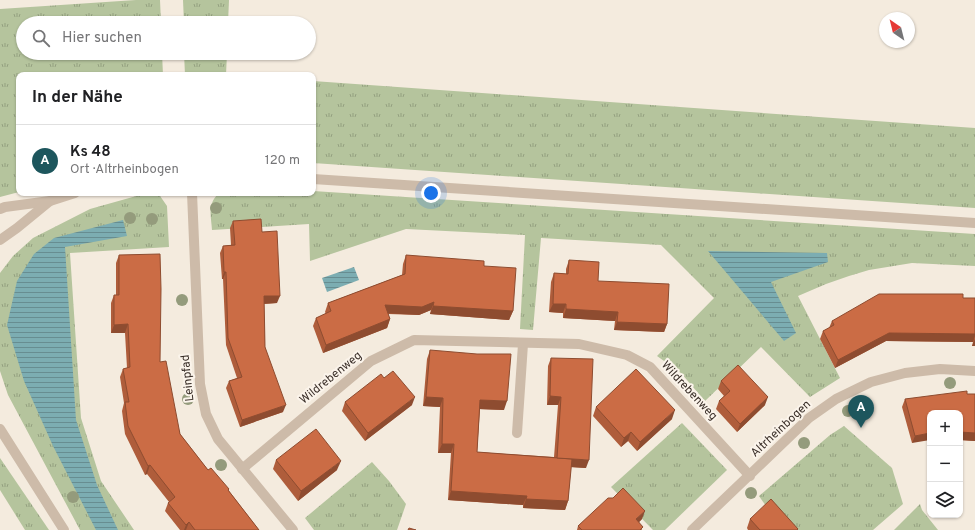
<!DOCTYPE html>
<html lang="de">
<head>
<meta charset="utf-8">
<style>
	body { margin:0; font-family:Overpass,sans-serif; background:#f6f6f6; color:#202124 }
	.controls { position:absolute; right:12px; bottom:12px; display:grid; overflow:hidden; border-radius:8px; box-shadow:0 1px 3px #0004 }
	.controls button { width:36px; height:36px; display:grid; place-items:center; padding:0; border:0; border-bottom:1px solid #e0e0e0; background:#fff; color:#202124; font:20px sans-serif }
	.compass { position:absolute; left:879px; top:12px; width:36px; height:36px; border-radius:50%; background:#fff; box-shadow:0 1px 3px #0004; rotate:325deg }
	.you { position:absolute; left:431px; top:193px; width:14px; height:14px; margin:-10px; border:3px solid #fff; border-radius:50%; background:#1a73e8; box-shadow:0 0 0 6px #1a73e833 }
	.badge { display:grid; place-items:center; width:26px; height:26px; border-radius:50%; background:#1d565d; color:#fff; font-size:13px; font-weight:700 }
	.pin { position:absolute; translate:-50% -33px; filter:drop-shadow(0 1px 2px #0008) }
	.pin::after { content:''; position:absolute; top:21px; width:14px; height:12px; background:inherit; clip-path:polygon(0 0,100% 0,50% 100%) }
	.list { margin:0; padding:0; list-style:none }
	h2 { display:flex; justify-content:space-between; align-items:center; height:52px; margin:0; padding:0 16px; font-size:17px }
	h2 small { font-size:13px; font-weight:400; color:#757577 }
	.list li { display:grid; grid-template-columns:26px 1fr auto; gap:12px; align-items:center; box-sizing:border-box; height:72px; padding:0 16px; border-top:1px solid #e0e0e0 }
	.list b { display:block; font-size:15px; white-space:nowrap }
	.list p { margin:0; font-size:13px; white-space:nowrap; color:#757577 }
	.list em { font-size:13px; font-style:normal; color:#757577 }
	.icon { flex:none; width:22px; height:22px; fill:none; stroke:currentColor; stroke-width:2; stroke-linecap:round; stroke-linejoin:round }
	.map { position:relative; flex:none; width:975px; height:530px; overflow:hidden }
	.search { position:absolute; background:#fff; box-shadow:0 1px 3px #0004; left:16px; top:16px; width:300px; height:44px; display:flex; align-items:center; gap:10px; box-sizing:border-box; padding:0 14px; border-radius:22px; color:#757577; font-size:15px }
	.panel { position:absolute; background:#fff; box-shadow:0 1px 3px #0004; left:16px; top:72px; width:300px; height:124px; border-radius:8px }
	.map>svg:first-child { display:block }
</style>
</head>
<body>
<div class="map">
<svg width="975" height="530" viewBox="0 0 975 530">
	<defs>
		<pattern id="grass-tufts" width="24" height="20" patternUnits="userSpaceOnUse"><rect width="24" height="20" fill="#b5c49d"/><path d="M3 7l-1-3M5 7V3M7 7l1-3M15 17l-1-3M17 17v-4M19 17l1-3" fill="none" stroke="#94a080"/></pattern>
		<pattern id="water-rules" width="6" height="5" patternUnits="userSpaceOnUse"><rect width="6" height="5" fill="#7cadb2"/><path d="M0 2.5h6" fill="none" stroke="#678d91"/></pattern>
	</defs>
	<rect width="100%" height="100%" fill="#f4ebde"/>
	<!-- grass -->
	<g fill="url(#grass-tufts)">
		<path d="M 136,0 L 160,0 L 161,23 L 23,23 L 23,53 L 162,53 L 163,75 L 19,75 L 19,192 L 0,197 L 0,9 Z"/>
		<path d="M 183,0 L 229,0 L 228,23 L 184,23 Z"/>
		<path d="M 184,53 L 227,53 L 226,75 L 228,75 L 185,75 Z"/>
		<path d="M 313,81 L 975,128 L 975,208 L 313,163 Z"/>
		<path d="M 313,191 L 975,234 L 975,266 L 912,263 L 869,270 L 849,276 L 826,284 L 798,296 L 840,378 L 810,397 L 761,347 L 705,401 L 681,373 L 657,356 L 714,298 L 661,245 L 541,238 L 533,330 L 520,329 L 525,235 L 406,229 L 310,261 L 309,224 L 212,230 C 211,215 207,204 219,193 L 313,193 Z"/>
		<path d="M 147,193 L 158,193 L 167,206 L 169,247 L 70,253 L 81,418 L 101,481 L 134,530 L 80,530 L 8,395 L 0,371 L 0,273 L 13,256 L 33,238 L 90,209 Z"/>
		<path d="M 682,423 L 727,470 L 665,530 L 653,530 L 611,487 Z"/>
		<path d="M 844,426 L 892,468 L 903,504 L 873,530 L 790,530 L 768,509 L 759,496 L 830,435 Z"/>
		<path d="M 0,458 L 49,530 L 25,530 L 0,490 Z"/>
		<path d="M 372,462 L 389,481 L 406,504 L 397,530 L 314,530 L 305,518 Z"/>
		<path d="M 920,504 L 922,510 L 938,530 L 894,530 Z"/>
	</g>
	<!-- water -->
	<g fill="url(#water-rules)">
		<path d="M 123,220 L 127,236 L 65,247 L 76,420 L 97,485 L 118,530 L 96,530 L 53,446 L 24,381 L 7,325 L 17,281 L 34,254 L 54,238 Z"/>
		<path d="M 708,251 L 827,253 L 828,262 L 771,282 L 796,333 L 784,341 Z"/>
		<path d="M 354,267 L 359,280 L 327,292 L 322,278 Z"/>
	</g>
	<g fill="none" stroke-linecap="round" stroke-linejoin="round">
		<!-- minor -->
		<g stroke="#cdbba9" stroke-width="10">
			<path d="M 313,179 L 975,223"/>
			<path d="M 192,193 L 200,384 L 206,414 L 218,439 L 293,530"/>
			<path d="M 0,209 L 5,207 L 50,201 L 75,193"/>
			<path d="M 0,240 L 17,228 L 50,201"/>
			<path d="M 0,429 L 64,530"/>
			<path d="M 517,433 L 523,344"/>
			<path d="M 242,469 L 371,361 L 414,340 L 579,344 L 627,355 L 650,367 L 750,476"/>
			<path d="M 692,530 L 809,418 L 836,399 L 871,382 L 905,373 L 940,369 L 975,371"/>
		</g>
	</g>
	<!-- trees -->
	<g fill="#949b7c">
		<circle cx="216" cy="208" r="6"/>
		<circle cx="130" cy="218" r="6"/>
		<circle cx="152" cy="219" r="6"/>
		<circle cx="182" cy="300" r="6"/>
		<circle cx="950" cy="383" r="6"/>
		<circle cx="188" cy="399" r="6"/>
		<circle cx="848" cy="411" r="6"/>
		<circle cx="804" cy="443" r="6"/>
		<circle cx="221" cy="465" r="6"/>
		<circle cx="751" cy="493" r="6"/>
		<circle cx="73" cy="497" r="6"/>
	</g>
	<!-- wall -->
	<g fill="#af5d3b">
		<path d="M 233,221 L 262,232 L 277,303 L 264,304 L 265,347 L 283,412 L 240,427 L 226,388 L 229,381 L 237,378 L 226,345 L 223,279 L 222,279 L 220,253 L 223,246 L 231,245 L 230,228 Z"/>
		<path d="M 119,255 L 160,362 L 180,434 L 208,470 L 229,491 L 259,530 L 180,530 L 165,511 L 168,503 L 169,502 L 147,474 L 145,475 L 125,434 L 122,411 L 124,403 L 120,377 L 123,369 L 127,368 L 125,333 L 111,333 L 111,303 L 114,295 L 116,295 L 116,263 Z"/>
		<path d="M 406,255 L 484,266 L 513,311 L 509,320 L 430,314 L 431,310 L 419,315 L 388,314 L 390,319 L 387,328 L 323,353 L 313,326 L 316,318 L 326,314 L 325,312 L 328,303 L 402,275 L 403,264 Z"/>
		<path d="M 569,260 L 598,281 L 667,324 L 664,332 L 614,330 L 615,321 L 563,318 L 563,313 L 549,312 L 551,282 L 554,273 L 566,274 L 566,269 Z"/>
		<path d="M 963,298 L 975,298 L 975,346 L 972,346 L 973,342 L 886,341 L 835,368 L 820,339 L 823,331 L 829,328 L 832,321 Z"/>
		<path d="M 430,350 L 504,410 L 480,409 L 477,452 L 554,457 L 558,405 L 547,405 L 548,366 L 551,358 L 586,468 L 571,467 L 568,501 L 565,510 L 523,508 L 523,505 L 448,500 L 451,453 L 438,453 L 440,407 L 423,406 L 427,359 Z"/>
		<path d="M 384,378 L 412,405 L 365,441 L 342,411 L 345,402 Z"/>
		<path d="M 721,381 L 765,405 L 737,432 L 716,409 L 719,401 L 724,396 L 718,389 Z"/>
		<path d="M 967,394 L 975,394 L 975,441 L 960,440 L 960,413 L 912,443 L 902,407 L 905,399 Z"/>
		<path d="M 596,407 L 672,419 L 637,451 L 628,441 L 621,447 L 593,416 Z"/>
		<path d="M 276,460 L 337,470 L 298,501 L 273,469 Z"/>
		<path d="M 642,519 L 639,522 L 642,530 L 577,530 L 578,526 Z"/>
		<path d="M 750,519 L 798,530 L 748,530 L 747,528 Z"/>
	</g>
	<!-- shaded-wall -->
	<g fill="#8e4c30">
		<path d="M 224,272 L 226,272 L 223,279 L 222,279 Z"/>
		<path d="M 264,296 L 280,296 L 277,303 L 261,304 Z"/>
		<path d="M 434,302 L 431,310 L 419,315 L 382,313 L 385,305 Z"/>
		<path d="M 553,304 L 566,304 L 563,313 L 549,312 Z"/>
		<path d="M 433,306 L 513,311 L 509,320 L 430,314 Z"/>
		<path d="M 566,309 L 618,312 L 615,321 L 563,318 Z"/>
		<path d="M 390,319 L 387,328 L 323,353 L 326,345 Z"/>
		<path d="M 617,322 L 667,324 L 664,332 L 614,330 Z"/>
		<path d="M 128,324 L 125,333 L 111,333 L 114,325 Z"/>
		<path d="M 889,333 L 975,334 L 975,336 L 973,342 L 886,341 L 835,368 L 838,360 Z"/>
		<path d="M 975,339 L 975,346 L 972,346 Z"/>
		<path d="M 550,396 L 561,397 L 558,405 L 547,405 Z"/>
		<path d="M 415,397 L 412,405 L 365,441 L 368,433 Z"/>
		<path d="M 426,397 L 443,398 L 440,407 L 423,406 Z"/>
		<path d="M 768,397 L 765,405 L 737,432 L 740,424 Z"/>
		<path d="M 480,400 L 507,401 L 504,410 L 477,409 Z"/>
		<path d="M 286,405 L 283,412 L 240,427 L 242,420 Z"/>
		<path d="M 675,410 L 672,419 L 637,451 L 640,442 Z"/>
		<path d="M 631,432 L 628,441 L 621,447 L 624,438 Z"/>
		<path d="M 960,432 L 975,433 L 975,441 L 960,440 Z"/>
		<path d="M 930,433 L 930,440 L 912,443 L 915,436 Z"/>
		<path d="M 442,444 L 454,444 L 451,453 L 438,453 Z"/>
		<path d="M 557,458 L 589,460 L 586,468 L 554,466 Z"/>
		<path d="M 341,461 L 337,470 L 298,501 L 301,491 Z"/>
		<path d="M 150,465 L 147,474 L 145,475 L 148,466 Z"/>
		<path d="M 451,491 L 527,496 L 523,505 L 448,500 Z"/>
		<path d="M 526,499 L 568,501 L 565,510 L 523,508 Z"/>
		<path d="M 645,511 L 642,519 L 633,528 L 636,519 Z"/>
		<path d="M 189,522 L 186,530 L 184,530 L 186,525 Z"/>
	</g>
	<!-- building -->
	<g fill="#cb6c45" stroke="#8e4c30">
		<path d="M 261,219 L 262,232 L 277,231 L 280,296 L 264,296 L 265,347 L 286,405 L 242,420 L 229,381 L 242,377 L 228,338 L 226,272 L 224,272 L 223,246 L 235,245 L 233,221 Z"/>
		<path d="M 160,254 L 161,289 L 160,362 L 166,361 L 180,434 L 208,470 L 211,468 L 229,489 L 228,490 L 259,530 L 195,530 L 189,522 L 186,525 L 168,503 L 175,497 L 150,465 L 148,466 L 128,426 L 125,402 L 129,402 L 123,369 L 130,367 L 128,324 L 114,325 L 114,295 L 119,295 L 119,255 Z"/>
		<path d="M 406,255 L 484,261 L 484,266 L 516,268 L 513,311 L 433,306 L 434,302 L 422,307 L 385,305 L 390,319 L 326,345 L 316,318 L 331,311 L 328,303 L 405,274 Z"/>
		<path d="M 569,260 L 599,262 L 598,281 L 669,284 L 667,324 L 617,322 L 618,312 L 566,309 L 566,304 L 553,304 L 554,273 L 568,274 Z"/>
		<path d="M 879,294 L 963,294 L 963,298 L 975,298 L 975,334 L 889,333 L 838,360 L 823,331 L 834,325 L 832,321 Z"/>
		<path d="M 430,350 L 477,354 L 511,354 L 507,401 L 480,400 L 477,452 L 572,459 L 568,501 L 526,499 L 527,496 L 451,491 L 454,444 L 442,444 L 443,398 L 426,397 Z"/>
		<path d="M 551,358 L 593,359 L 589,460 L 557,458 L 561,397 L 550,396 Z"/>
		<path d="M 738,365 L 768,397 L 740,424 L 719,401 L 730,391 L 721,381 Z"/>
		<path d="M 636,369 L 675,410 L 640,442 L 631,432 L 624,438 L 596,407 Z"/>
		<path d="M 393,371 L 415,397 L 368,433 L 345,402 L 381,374 L 384,378 Z"/>
		<path d="M 967,391 L 967,394 L 975,394 L 975,433 L 960,432 L 960,413 L 930,413 L 930,433 L 915,436 L 905,399 Z"/>
		<path d="M 316,429 L 341,461 L 301,491 L 276,460 Z"/>
		<path d="M 623,488 L 645,511 L 636,519 L 643,527 L 640,530 L 582,530 L 578,526 L 608,498 L 613,498 Z"/>
		<path d="M 771,499 L 798,529 L 797,530 L 760,530 L 750,519 Z"/>
		<path d="M 409,528 L 416,530 L 408,530 Z"/>
	</g>
	<g text-anchor="middle" dominant-baseline="central" stroke-width="4" stroke-linejoin="round" paint-order="stroke">
		<!-- street labels -->
		<g font-size="12" fill="#3a2f29" stroke="#fbf4eb">
			<text transform="translate(188 378) rotate(-96)">Leinpfad</text>
			<text transform="translate(331 378) rotate(-39)">Wildrebenweg</text>
			<text transform="translate(689 391) rotate(47)">Wildrebenweg</text>
			<text transform="translate(781 429) rotate(-43)">Altrheinbogen</text>
		</g>
	</g>
</svg>
<div class="controls">
<button>+</button>
<button>−</button>
<button><svg class="icon" aria-label="layers" viewBox="0 0 24 24"><path d="M12 4l9 5-9 5-9-5zM3 14l9 5 9-5"/></svg></button>
</div>
<svg class="compass" viewBox="-18 -18 36 36"><path d="M0-13l5 13h-10z" fill="#e53935"/><path d="M0 13l5-13h-10z" fill="#757577"/></svg>
<div class="you"></div>
<div class="pin badge" style="left:861px;top:428px">A</div>
<div class="search"><svg class="icon" aria-label="search" viewBox="0 0 24 24"><circle cx="10" cy="10" r="6"/><path d="M15 15l6 6"/></svg>Hier suchen</div>
<section class="panel">
<h2>In der Nähe<small></small></h2>
<ul class="list">
<li><span class="badge">A</span><div><b>Ks 48</b><p>Ort · Altrheinbogen</p></div><em>120 m</em></li>
</ul>
</section>
</div>
</body>
</html>
